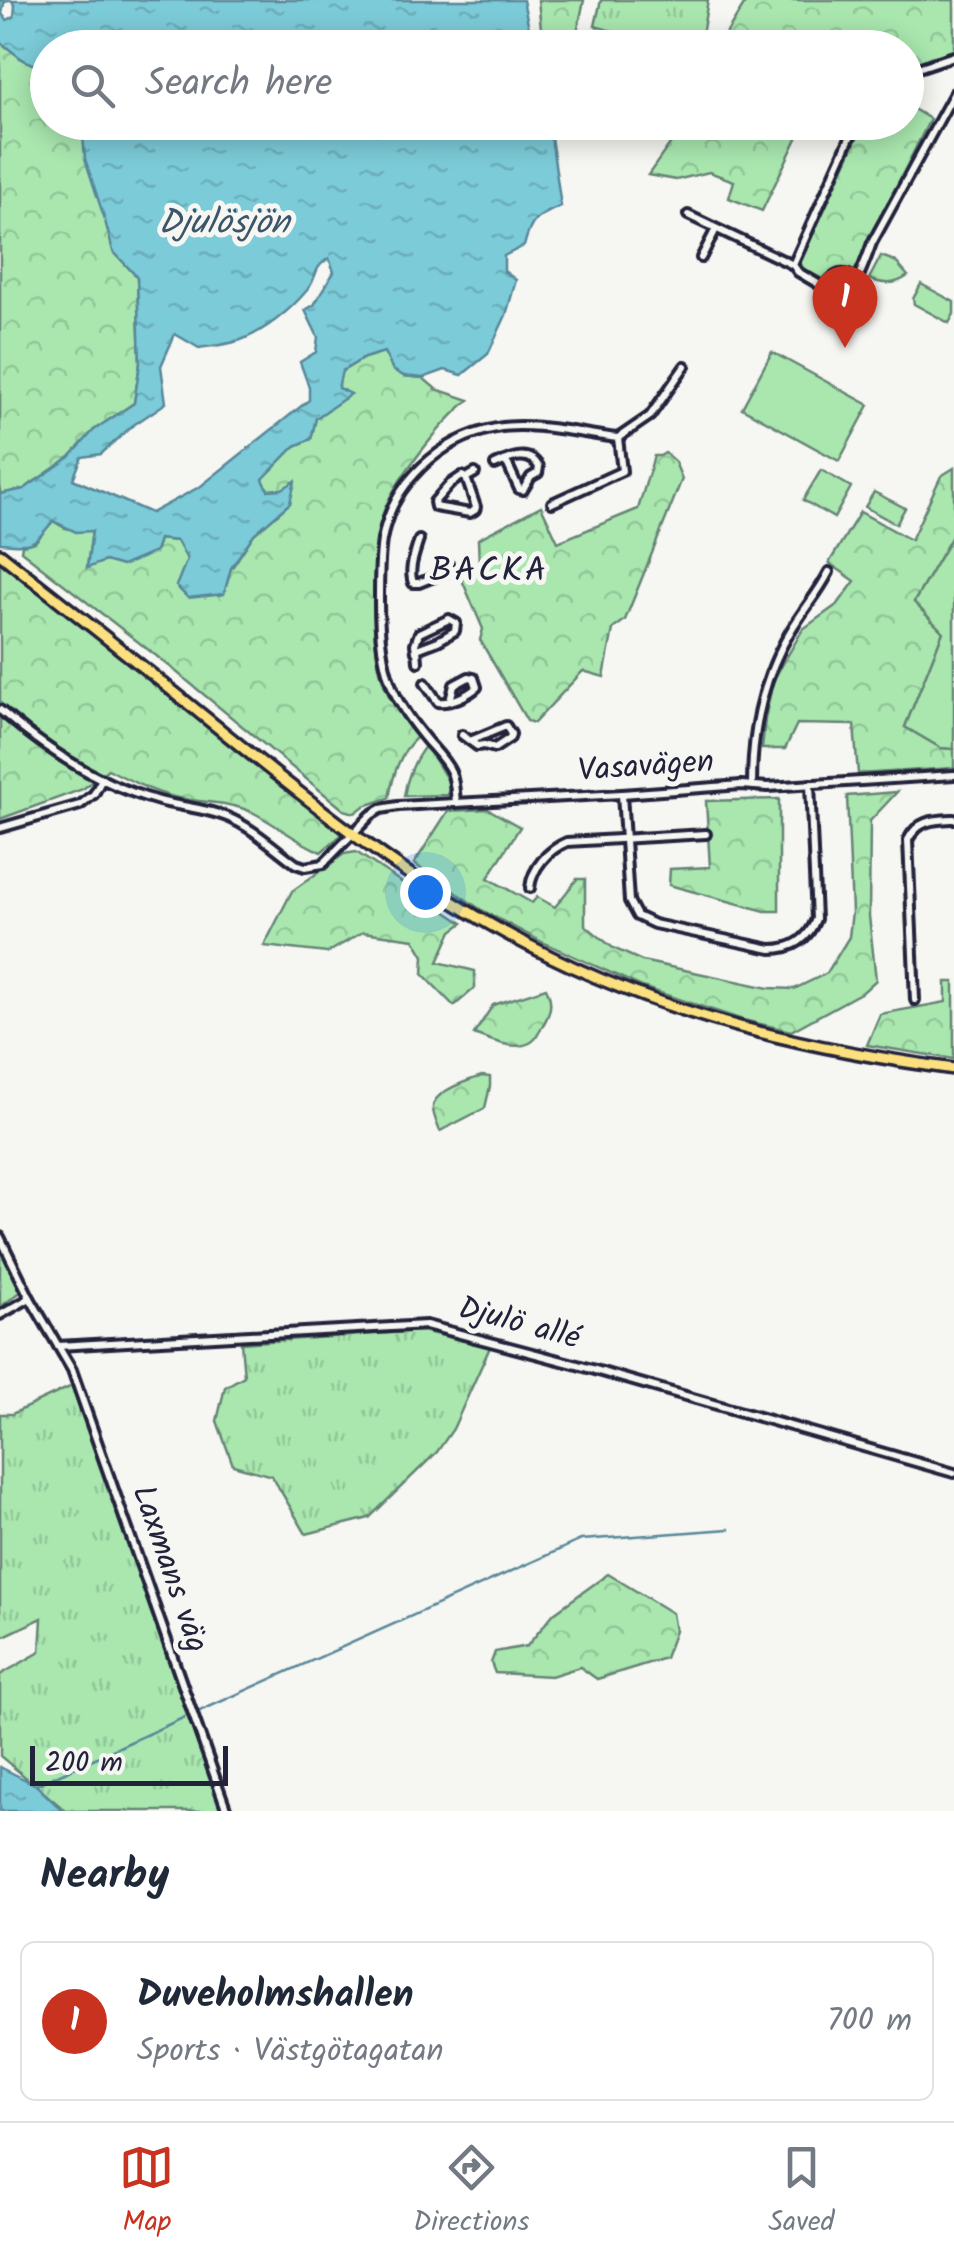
<!DOCTYPE html>
<html lang="en">
<head>
<meta charset="utf-8">
<style>
	body { margin:0; font-family:Kalam,sans-serif; background:#f2f2f3; color:#1f2937 }
	.scale { position:absolute; left:30px; bottom:25px; width:198px; box-sizing:border-box; padding-left:10px; border:5px solid #22223b; border-top:0; font-size:28px; line-height:35px; white-space:nowrap; color:#22223b; -webkit-text-stroke:8px #f6f6f2; paint-order:stroke }
	.you { position:absolute; left:425px; top:892px; width:35px; height:35px; margin:-25px; border:8px solid #fff; border-radius:50%; background:#1a73e8; box-shadow:0 0 0 15px #1a73e833 }
	.badge { display:grid; place-items:center; width:65px; height:65px; border-radius:50%; background:#c8321e; color:#fff; font-size:32px; font-weight:700 }
	.pin { position:absolute; translate:-50% -82px; filter:drop-shadow(0 2px 5px #0008) }
	.pin::after { content:''; position:absolute; top:52px; width:35px; height:30px; background:inherit; clip-path:polygon(0 0,100% 0,50% 100%) }
	.list { margin:0; padding:0; list-style:none }
	h2 { display:flex; justify-content:space-between; align-items:center; height:130px; margin:0; padding:0 40px; font-size:42px }
	h2 small { font-size:32px; font-weight:400; color:#747a83 }
	.list li { display:grid; grid-template-columns:65px 1fr auto; gap:30px; align-items:center; box-sizing:border-box; height:160px; margin:0 20px 20px; padding:0 20px; border:2px solid #e0e1e3; border-radius:15px }
	.list b { display:block; font-size:38px; white-space:nowrap }
	.list p { margin:0; font-size:32px; white-space:nowrap; color:#747a83 }
	.list em { font-size:32px; font-style:normal; color:#747a83 }
	.icon { flex:none; width:55px; height:55px; fill:none; stroke:currentColor; stroke-width:2; stroke-linecap:round; stroke-linejoin:round }
	.map { position:relative; flex:none; width:954px; height:1811px; overflow:hidden }
	.search { position:absolute; background:#fff; box-shadow:0 5px 25px #0003; left:30px; right:30px; top:30px; height:110px; display:flex; align-items:center; gap:25px; box-sizing:border-box; padding:0 35px; border-radius:55px; color:#747a83; font-size:38px }
	.sheet { height:310px; background:#fff }
	nav { display:flex; justify-content:space-around; align-items:center; box-sizing:border-box; height:140px; border-top:2px solid #e0e1e3; background:#fff; font-size:28px; color:#747a83 }
	nav a { display:grid; justify-items:center; gap:5px }
	nav .on { color:#c8321e }
	.map>svg:first-child { display:block }
</style>
</head>
<body>
<div class="map">
<svg width="954" height="1811" viewBox="0 0 954 1811">
	<defs>
		<pattern id="grass-tufts" width="24" height="20" patternUnits="userSpaceOnUse" patternTransform="scale(2.5)"><rect width="24" height="20" fill="#a9e7af"/><path d="M3 7l-1-3M5 7V3M7 7l1-3M15 17l-1-3M17 17v-4M19 17l1-3" fill="none" stroke="#91c697"/></pattern>
		<pattern id="forest-crowns" width="20" height="18" patternUnits="userSpaceOnUse" patternTransform="scale(2.5)"><rect width="20" height="18" fill="#a9e7af"/><path d="M2 6a3 3 0 1 1 6 0M12 15a3 3 0 1 1 6 0" fill="none" stroke="#91c697"/></pattern>
		<pattern id="water-ripples" width="26" height="14" patternUnits="userSpaceOnUse" patternTransform="scale(2.5)"><rect width="26" height="14" fill="#7ccbd8"/><path d="M2 4q2-2 4 0t4 0M15 11q2-2 4 0t4 0" fill="none" stroke="#6baeba"/></pattern>
	</defs>
	<rect width="100%" height="100%" fill="#f6f6f2"/>
	<filter id="ink" filterUnits="userSpaceOnUse"><feTurbulence type="fractalNoise" baseFrequency=".01" numOctaves="2"/><feDisplacementMap in="SourceGraphic" scale="20" xChannelSelector="R" yChannelSelector="G"/><feConvolveMatrix kernelMatrix="1 2 1 2 8 2 1 2 1" color-interpolation-filters="sRGB"/></filter>
	<g filter="url(#ink)">
		<!-- grass -->
		<g fill="url(#grass-tufts)" stroke="#668475" stroke-width="2.5">
			<path d="M 601,0 L 708,0 L 700,47 L 666,47 L 595,26 Z"/>
			<path d="M 921,284 L 954,302 L 954,314 L 949,323 L 914,304 L 913,299 Z"/>
			<path d="M 0,1247 L 22,1291 L 0,1307 Z"/>
			<path d="M 422,1331 L 490,1347 L 453,1429 L 437,1452 L 369,1518 L 306,1534 L 272,1476 L 233,1465 L 217,1421 L 225,1387 L 244,1376 L 241,1343 Z"/>
			<path d="M 72,1386 L 221,1811 L 66,1811 L 0,1756 L 0,1675 L 40,1652 L 42,1618 L 0,1638 L 0,1414 L 12,1414 Z"/>
		</g>
		<!-- forest -->
		<g fill="url(#forest-crowns)" stroke="#668475" stroke-width="2.5">
			<path d="M 538,0 L 584,0 L 574,47 L 543,47 Z"/>
			<path d="M 747,0 L 954,0 L 954,52 L 930,57 L 907,68 L 906,48 L 718,47 Z"/>
			<path d="M 0,42 L 22,59 L 47,71 L 48,122 L 82,123 L 113,251 L 137,277 L 140,363 L 134,403 L 94,430 L 70,457 L 24,489 L 0,494 Z"/>
			<path d="M 907,105 L 930,119 L 869,241 L 855,274 C 842,265 835,269 824,280 L 804,269 L 800,263 L 864,123 L 906,122 Z"/>
			<path d="M 704,123 L 704,122 L 810,123 L 800,132 L 762,211 L 729,198 L 734,181 L 709,172 L 676,180 L 648,175 L 672,141 L 683,141 Z"/>
			<path d="M 881,256 L 895,261 L 908,276 C 895,285 884,285 869,279 Z"/>
			<path d="M 384,352 L 393,370 L 404,376 L 423,378 L 436,389 L 469,400 C 442,422 391,484 382,517 C 371,557 370,638 382,678 C 388,700 403,719 417,737 C 399,753 393,776 389,798 L 364,806 L 355,813 L 344,810 L 168,665 L 21,551 L 22,545 L 35,542 L 53,521 L 65,528 L 92,531 L 87,567 L 105,561 L 122,565 L 155,552 L 159,539 L 177,541 L 187,559 L 231,569 L 254,534 L 290,503 L 282,489 L 268,490 L 262,479 L 295,446 L 311,439 L 316,418 L 350,394 L 338,388 L 341,372 L 364,358 Z"/>
			<path d="M 665,453 L 675,462 L 682,479 L 625,620 L 613,629 L 604,677 L 583,671 L 534,723 L 527,721 L 480,640 L 483,629 L 459,573 L 479,564 L 478,539 L 541,506 L 558,542 L 638,509 L 654,456 L 660,456 Z"/>
			<path d="M 954,468 L 954,533 L 914,602 L 943,632 L 905,727 L 941,748 L 954,749 L 954,768 L 858,774 L 854,725 L 797,724 L 785,749 L 762,749 L 765,719 L 773,681 L 803,629 L 838,604 L 855,581 L 829,563 L 860,512 L 911,540 L 941,476 Z"/>
			<path d="M 0,560 L 345,832 L 321,852 C 295,841 276,824 252,812 C 228,801 199,803 174,797 C 150,791 129,780 108,769 L 83,789 L 0,819 Z"/>
			<path d="M 426,745 L 450,784 L 447,795 L 404,796 C 407,777 414,760 426,745 Z"/>
			<path d="M 897,792 L 870,821 L 869,916 L 876,980 L 864,991 L 791,1031 L 743,1020 L 642,987 L 542,942 L 480,909 L 414,864 L 448,811 L 488,809 L 520,827 L 488,878 L 532,903 L 537,897 L 555,907 L 577,879 L 585,879 L 585,925 L 613,948 L 642,961 L 769,988 L 794,989 L 827,973 L 849,937 L 852,912 L 847,796 Z"/>
			<path d="M 779,799 L 779,911 L 765,911 L 669,885 L 670,869 L 710,867 L 706,801 Z"/>
			<path d="M 356,852 L 463,923 L 452,931 L 438,962 L 475,971 L 475,988 L 454,1006 L 423,974 L 424,956 L 414,939 L 363,932 L 327,953 L 264,946 L 292,891 L 344,854 Z"/>
			<path d="M 946,982 L 954,982 L 954,1059 L 867,1045 L 880,1014 L 946,1002 Z"/>
			<path d="M 546,988 C 553,1001 551,1012 543,1025 C 540,1030 538,1035 535,1039 C 521,1054 490,1040 474,1034 L 493,1005 Z"/>
			<path d="M 482,1076 L 490,1077 L 490,1086 L 485,1108 L 440,1131 C 437,1124 432,1113 433,1106 C 435,1091 469,1080 482,1076 Z"/>
			<path d="M 608,1574 L 672,1613 L 675,1631 L 665,1658 L 597,1679 L 580,1667 L 551,1676 L 495,1673 L 491,1663 L 495,1652 L 527,1646 L 554,1613 Z"/>
		</g>
		<!-- pitch -->
		<g fill="#a9e7af" stroke="#668475" stroke-width="2.5">
			<path d="M 772,352 L 869,405 L 839,461 L 742,408 Z"/>
			<path d="M 821,470 L 851,487 L 834,518 L 803,500 Z"/>
			<path d="M 874,492 L 905,508 L 896,524 L 865,507 Z"/>
			<path d="M 954,533 L 954,749 L 941,748 L 905,727 L 943,632 L 914,602 Z"/>
		</g>
		<!-- water -->
		<g fill="url(#water-ripples)" stroke="#588799" stroke-width="2.5" fill-rule="evenodd">
			<path d="M 0,0 L 9,0 L 4,3 L 2,14 L 7,20 L 14,17 L 15,5 L 11,0 L 523,0 L 533,47 L 48,48 L 47,71 L 22,59 L 0,42 Z"/>
			<path d="M 82,123 L 549,123 L 561,206 C 536,217 531,219 524,246 L 504,256 L 504,271 L 516,280 L 506,315 L 488,354 L 462,375 L 445,370 L 423,378 L 404,376 L 393,370 L 384,352 L 364,358 L 342,371 L 338,388 L 351,394 L 316,418 L 311,439 L 295,446 L 263,479 L 268,490 L 282,489 L 295,481 L 290,503 L 254,534 L 231,568 L 224,594 L 188,598 L 176,586 L 187,559 L 177,541 L 159,539 L 155,552 L 122,566 L 105,561 L 87,568 L 92,531 L 76,532 L 53,521 C 32,546 34,546 0,543 L 0,494 L 24,489 L 70,457 L 94,430 L 134,403 L 140,363 L 137,277 L 113,251 L 104,217 L 85,159 ZM 329,258 L 334,272 L 314,305 L 305,310 L 318,337 L 316,352 L 300,362 L 309,387 L 309,400 L 201,486 L 151,513 L 73,479 L 82,457 L 101,454 L 132,426 L 166,403 L 161,366 L 175,334 L 199,348 C 212,346 226,345 238,341 C 264,332 291,310 308,289 C 319,275 311,270 329,258 Z"/>
			<path d="M 0,1767 L 36,1785 L 63,1811 L 0,1811 Z"/>
		</g>
		<g fill="none" stroke-linecap="round" stroke-linejoin="round">
			<!-- stream -->
			<g stroke="#588799" stroke-width="2.5">
				<path d="M 200,1711 L 581,1540 L 729,1529"/>
				<path d="M 36,1785 L 185,1717"/>
			</g>
			<!-- minor casing -->
			<g stroke="#22223b" stroke-width="14">
				<g id="minor">
					<path d="M 906,72 L 954,56"/>
					<path d="M 857,122 L 793,265 L 798,272 L 837,295 C 839,295 842,296 845,295 C 856,290 868,254 872,243 L 954,93"/>
					<path d="M 688,215 L 793,265"/>
					<path d="M 701,258 L 716,229"/>
					<path d="M 824,287 C 834,274 842,269 856,279"/>
					<path d="M 495,465 C 510,458 529,449 539,467 L 538,473 L 531,477 L 523,490 L 519,489 L 508,465 L 504,461"/>
					<path d="M 466,478 L 462,476 L 450,484 L 434,502 L 435,507 L 470,513 L 475,510 L 476,507 L 466,478 L 475,473"/>
					<path d="M 552,503 L 622,471 L 618,438"/>
					<path d="M 419,540 C 415,554 408,569 413,583 L 419,583 L 449,571 L 448,564 L 441,565 L 438,575"/>
					<path d="M 416,652 L 415,644 L 419,633 L 449,619 L 456,623 L 455,631 L 438,641 L 417,649 L 418,662"/>
					<path d="M 425,683 L 438,702 C 449,704 469,695 477,687 L 474,678 L 469,677 L 454,685 L 450,701"/>
					<path d="M 0,710 C 46,750 100,785 159,801 C 181,807 205,808 227,817 C 252,827 274,848 296,864 L 305,867 L 323,864 L 371,815 L 381,809 L 398,806 L 622,794 L 741,785 L 768,787 L 954,775"/>
					<path d="M 462,735 C 467,739 472,742 477,746 L 484,745 L 495,748 L 510,738 L 511,734 L 506,726 L 470,741"/>
					<path d="M 752,785 C 752,731 762,679 790,632 C 802,611 818,594 829,572"/>
					<path d="M 622,794 L 629,901 L 637,916 L 654,924 L 771,949 C 793,949 808,940 816,919 L 810,784"/>
					<path d="M 456,803 C 455,793 455,782 451,772 C 446,761 436,751 428,742 C 413,724 399,706 391,684 C 381,658 379,629 379,601 C 379,581 379,560 382,540 C 392,483 440,439 496,428 C 532,421 581,434 618,438 L 650,416 L 685,366"/>
					<path d="M 0,828 L 80,805 L 94,794 L 102,779"/>
					<path d="M 530,888 C 532,868 548,850 567,842 L 706,834"/>
					<path d="M 915,1000 L 908,840 C 918,820 933,820 954,819"/>
					<path d="M 0,1237 L 30,1298 L 72,1370 L 227,1811"/>
					<path d="M 0,1315 L 30,1298"/>
					<path d="M 58,1346 L 426,1325 L 574,1364 L 954,1473"/>
				</g>
			</g>
			<!-- major casing -->
			<g stroke="#22223b" stroke-width="16">
				<path id="major" d="M 0,554 C 67,607 135,660 201,714 C 305,798 408,883 528,945 C 661,1015 806,1049 954,1069"/>
			</g>
			<!-- minor -->
			<use href="#minor" stroke="#f6f6f2" stroke-width="6"/>
			<!-- major -->
			<use href="#major" stroke="#fce080" stroke-width="9"/>
		</g>
	</g>
	<g text-anchor="middle" dominant-baseline="central" stroke-width="10" stroke-linejoin="round" paint-order="stroke">
		<!-- street labels -->
		<g font-size="32" fill="#22223b" stroke="#f6f6f2">
			<text transform="translate(646 767) rotate(-4)">Vasavägen</text>
			<text transform="translate(519 1324) rotate(15)">Djulö allé</text>
			<text transform="translate(169 1569) rotate(71)">Laxmans väg</text>
		</g>
		<!-- water labels -->
		<g font-size="35" font-style="italic" fill="#3d556a" stroke="#f6f6f2">
			<text x="224" y="224">Djulösjön</text>
		</g>
		<!-- neighbourhood labels -->
		<g font-size="35" letter-spacing="2.5" fill="#22223b" stroke="#f6f6f2">
			<text x="489" y="572">BACKA</text>
		</g>
	</g>
</svg>
<div class="scale">200 m</div>
<div class="you"></div>
<div class="pin badge" style="left:845px;top:348px">1</div>
<div class="search"><svg class="icon" aria-label="search" viewBox="0 0 24 24"><circle cx="10" cy="10" r="6"/><path d="M15 15l6 6"/></svg>Search here</div>
</div>
<section class="sheet">
<h2>Nearby<small></small></h2>
<ul class="list">
<li><span class="badge">1</span><div><b>Duveholmshallen</b><p>Sports · Västgötagatan</p></div><em>700 m</em></li>
</ul>
</section>
<nav>
<a class="on"><svg class="icon" aria-label="map" viewBox="0 0 24 24"><path d="M3 6l6-2 6 2 6-2v14l-6 2-6-2-6 2zM9 4v14M15 6v14"/></svg>Map</a>
<a><svg class="icon" aria-label="directions" viewBox="0 0 24 24"><path d="M12 3l9 9-9 9-9-9zM9 14v-3h6M13 9l2 2-2 2"/></svg>Directions</a>
<a><svg class="icon" aria-label="saved" viewBox="0 0 24 24"><path d="M7 4h10v16l-5-4-5 4z"/></svg>Saved</a>
</nav>
</body>
</html>
